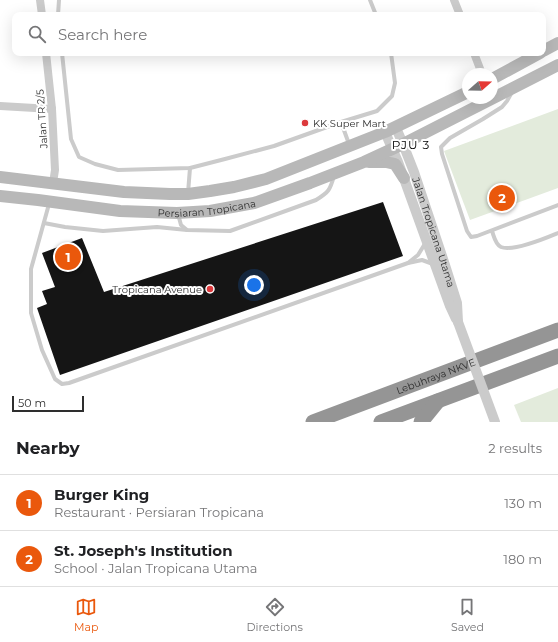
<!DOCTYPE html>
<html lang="en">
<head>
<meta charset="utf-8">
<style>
	body { margin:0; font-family:Montserrat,sans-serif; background:#f2f2f2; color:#202124 }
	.compass { position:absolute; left:462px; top:68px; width:36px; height:36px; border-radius:50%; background:#fff; box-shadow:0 4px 16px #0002; rotate:70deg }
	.scale { position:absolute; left:12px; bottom:10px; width:72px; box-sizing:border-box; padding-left:4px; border:2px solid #2e2e2e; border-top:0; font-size:11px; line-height:14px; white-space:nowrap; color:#2e2e2e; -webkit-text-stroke:3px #fff; paint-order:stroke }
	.you { position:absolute; left:254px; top:285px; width:14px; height:14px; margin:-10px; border:3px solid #fff; border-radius:50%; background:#1a73e8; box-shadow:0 0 0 6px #1a73e833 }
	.badge { display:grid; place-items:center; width:26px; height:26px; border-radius:50%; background:#ea580c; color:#fff; font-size:13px; font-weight:700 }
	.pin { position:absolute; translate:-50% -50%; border:2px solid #fff; box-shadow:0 1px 4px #0006 }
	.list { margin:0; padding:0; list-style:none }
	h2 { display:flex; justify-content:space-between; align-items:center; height:52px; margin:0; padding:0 16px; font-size:17px }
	h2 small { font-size:13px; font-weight:400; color:#757577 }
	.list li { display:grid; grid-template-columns:26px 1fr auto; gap:12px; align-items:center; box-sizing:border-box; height:56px; padding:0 16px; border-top:1px solid #e0e0e0 }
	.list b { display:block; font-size:15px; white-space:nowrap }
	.list p { margin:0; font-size:13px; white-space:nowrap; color:#757577 }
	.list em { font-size:13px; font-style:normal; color:#757577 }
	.icon { flex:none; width:22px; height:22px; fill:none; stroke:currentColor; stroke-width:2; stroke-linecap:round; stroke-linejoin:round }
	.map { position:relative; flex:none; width:558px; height:422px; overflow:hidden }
	.search { position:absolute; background:#fff; box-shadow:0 4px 16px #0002; left:12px; right:12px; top:12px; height:44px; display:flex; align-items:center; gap:10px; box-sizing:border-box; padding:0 14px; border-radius:8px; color:#757577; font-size:15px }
	.sheet { height:164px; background:#fff }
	nav { display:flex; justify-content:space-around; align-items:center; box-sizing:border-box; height:56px; border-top:1px solid #e0e0e0; background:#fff; font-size:11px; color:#757577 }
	nav a { display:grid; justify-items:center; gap:2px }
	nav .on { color:#ea580c }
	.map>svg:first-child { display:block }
</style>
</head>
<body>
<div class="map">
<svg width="558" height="422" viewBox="0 0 558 422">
	<rect width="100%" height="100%" fill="#fff"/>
	<!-- green -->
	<g fill="#e3ebdc">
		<path d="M 558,109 L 558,188 L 470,220 L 444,151 Z"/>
		<path d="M 558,388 L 558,422 L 521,422 L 514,405 Z"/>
	</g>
	<!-- building -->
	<path fill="#151515" d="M 383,202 L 403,256 L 60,375 L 37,308 L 47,304 L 42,291 L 55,287 L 42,253 L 82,238 L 104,292 Z"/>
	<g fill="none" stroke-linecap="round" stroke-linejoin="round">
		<!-- service -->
		<g stroke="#cbcbcb" stroke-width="4">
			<path d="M 370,0 L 376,15"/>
			<path d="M 58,15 L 59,0"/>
			<path d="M 62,53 L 71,139 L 79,157 L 95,164 L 118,170 L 190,168 L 225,159 L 274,146 L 341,122 L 377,111 L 392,96 L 395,83 L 391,53"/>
			<path d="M 512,92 L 507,101 L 502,107 L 483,119 L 450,138 L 441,147 L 442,154 L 467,231 L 471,237 L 477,236 L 558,205"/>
			<path d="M 341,122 L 349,144"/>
			<path d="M 188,193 L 190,168"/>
			<path d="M 49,204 L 31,269 L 31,313 L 42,350 L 55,379 L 62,384 L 69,383 L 408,263 L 422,260 L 433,264"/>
			<path d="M 178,214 L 181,225 L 187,230"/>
			<path d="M 44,223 L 65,227 L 103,231 L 157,227 L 187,230 L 230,231 L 316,200 C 329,192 330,190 334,176"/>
			<path d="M 492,231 C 494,236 495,244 501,247 C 513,252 546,238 558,233"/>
			<path d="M 408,263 L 418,255 L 426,242"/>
		</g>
		<!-- minor -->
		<g stroke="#cbcbcb" stroke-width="8">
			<path d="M 40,0 L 42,15"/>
			<path d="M 454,0 L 460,15"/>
			<path d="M 46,53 L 52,109 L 55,170 L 53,183"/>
			<path d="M 474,53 L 482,74"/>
			<path d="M 0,106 L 52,109"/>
		</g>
		<!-- tertiary -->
		<g stroke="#cbcbcb" stroke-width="10">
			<path id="s1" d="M 396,128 L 403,144 L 414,172 L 445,265 L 457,303 L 458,322"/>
			<path d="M 385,132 L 398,162 L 450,306 L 456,319"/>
		</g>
		<!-- secondary -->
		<g stroke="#b8b8b8" stroke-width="12">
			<path d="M 543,51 L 558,43"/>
			<path d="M 492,79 L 540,53"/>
			<path d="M 369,162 L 386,162 L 395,164 L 404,178"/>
			<path d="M 0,177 L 124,192 L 170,194 L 188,194 L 210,191 L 234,187 L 266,179 L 385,132 L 468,92"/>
			<path id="s2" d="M 0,196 L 38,200 L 120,211 L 177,213 L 210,211 L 254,203 L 310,183 L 364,162 L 403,144 L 558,65"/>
		</g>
		<!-- motorway -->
		<g stroke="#959595" stroke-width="15">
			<path id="s3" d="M 313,422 L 558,330"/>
			<path d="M 381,422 L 558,356"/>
			<path d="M 421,422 L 438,401"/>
		</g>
		<!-- tertiary-bridge -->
		<path stroke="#cbcbcb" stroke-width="10" d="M 458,322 L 495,422"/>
	</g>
	<!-- markers -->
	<g fill="#dc393c" stroke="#fff" stroke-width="1.5">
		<circle cx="305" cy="123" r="4"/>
		<circle cx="210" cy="289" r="4"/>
	</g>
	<g text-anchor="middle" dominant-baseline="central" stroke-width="4" stroke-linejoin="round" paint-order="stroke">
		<!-- street labels -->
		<g font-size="10" fill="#2e2e2e" stroke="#fff">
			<text transform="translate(42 119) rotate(-94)">Jalan TR 2/5</text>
			<text stroke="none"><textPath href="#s2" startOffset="208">Persiaran Tropicana</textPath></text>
			<text stroke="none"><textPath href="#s1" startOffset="111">Jalan Tropicana Utama</textPath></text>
			<text stroke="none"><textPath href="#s3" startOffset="131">Lebuhraya NKVE</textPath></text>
		</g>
		<!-- poi labels -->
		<g font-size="10" fill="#2e2e2e" stroke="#fff" text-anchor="start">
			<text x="313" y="123">KK Super Mart</text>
			<text x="202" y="289" text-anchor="end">Tropicana Avenue</text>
		</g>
		<!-- quarter labels -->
		<g font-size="12" letter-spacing="1" fill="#000" stroke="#fff">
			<text x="411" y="144">PJU 3</text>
		</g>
	</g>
</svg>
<svg class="compass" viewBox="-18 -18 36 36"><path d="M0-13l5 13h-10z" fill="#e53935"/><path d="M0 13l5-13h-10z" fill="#757577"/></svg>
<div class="scale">50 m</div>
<div class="you"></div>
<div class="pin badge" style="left:68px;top:257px">1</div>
<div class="pin badge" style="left:502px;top:198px">2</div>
<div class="search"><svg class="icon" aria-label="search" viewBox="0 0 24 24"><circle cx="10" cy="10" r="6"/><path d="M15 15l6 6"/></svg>Search here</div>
</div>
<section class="sheet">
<h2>Nearby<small>2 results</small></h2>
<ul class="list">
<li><span class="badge">1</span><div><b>Burger King</b><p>Restaurant · Persiaran Tropicana</p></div><em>130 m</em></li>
<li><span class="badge">2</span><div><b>St. Joseph's Institution</b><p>School · Jalan Tropicana Utama</p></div><em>180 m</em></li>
</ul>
</section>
<nav>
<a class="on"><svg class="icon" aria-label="map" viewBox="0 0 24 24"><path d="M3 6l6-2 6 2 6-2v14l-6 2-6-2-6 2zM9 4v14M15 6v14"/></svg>Map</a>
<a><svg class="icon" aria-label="directions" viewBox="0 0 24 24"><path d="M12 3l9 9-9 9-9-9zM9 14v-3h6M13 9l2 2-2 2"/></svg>Directions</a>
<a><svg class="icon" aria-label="saved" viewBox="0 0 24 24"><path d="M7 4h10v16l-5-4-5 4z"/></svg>Saved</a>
</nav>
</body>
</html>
